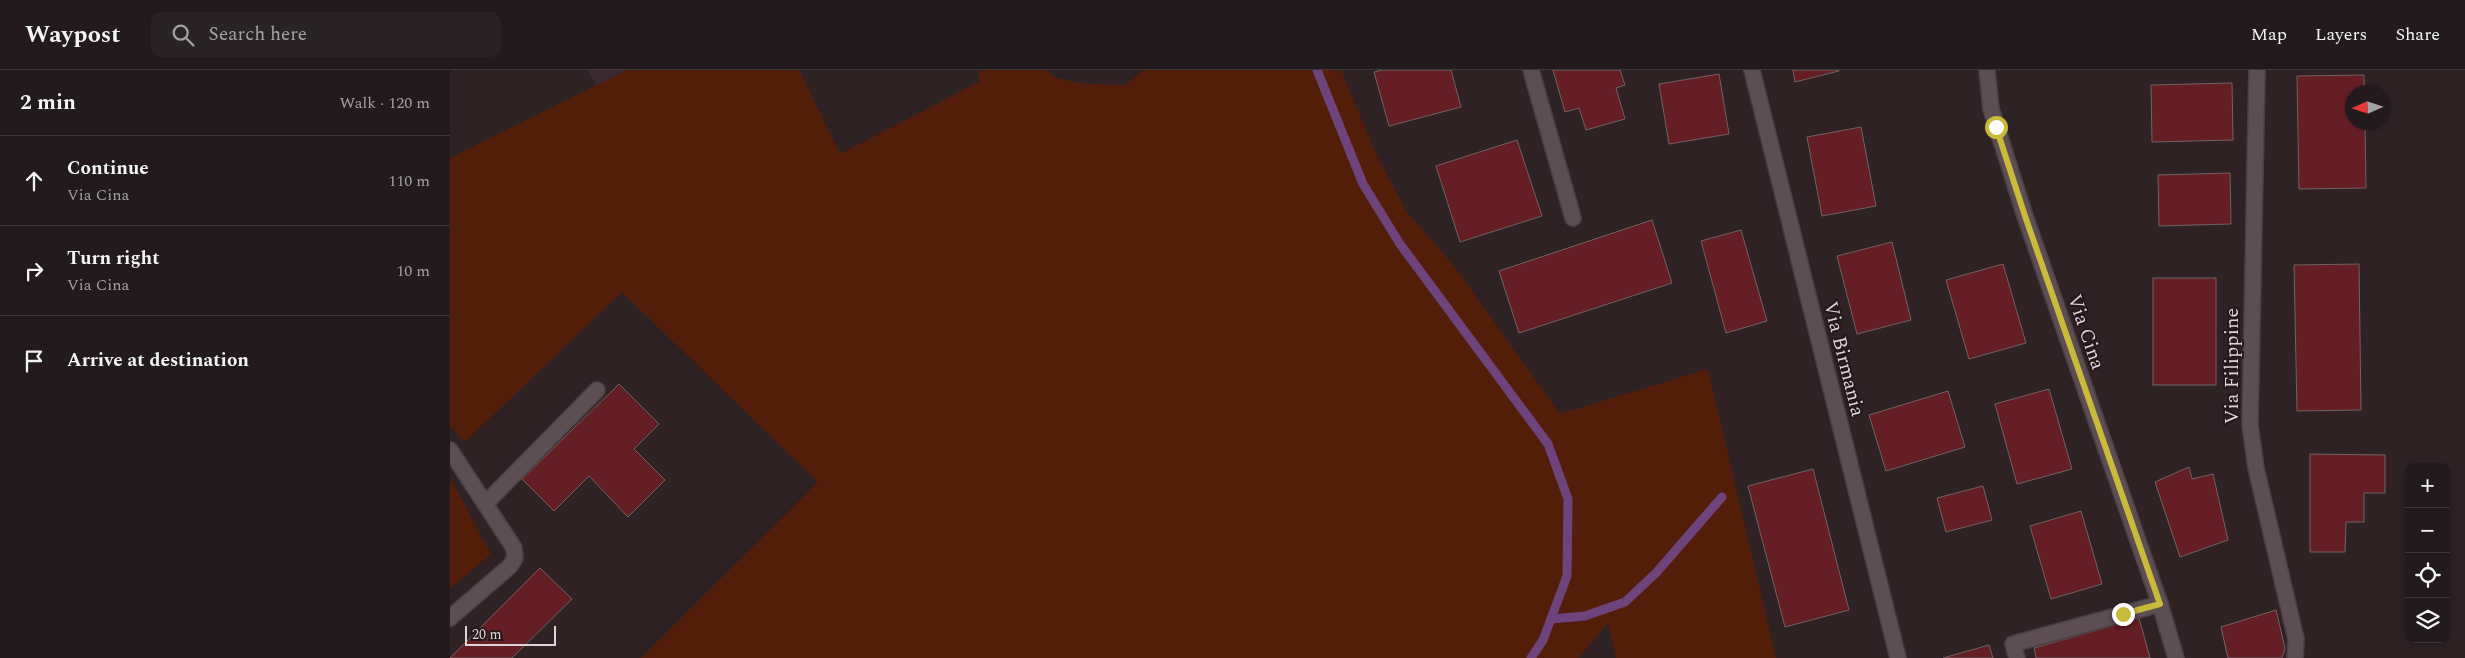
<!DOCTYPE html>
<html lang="en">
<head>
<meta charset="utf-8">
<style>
	body { margin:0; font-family:Spectral,serif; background:#2a2325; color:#f1f3f6 }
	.controls { position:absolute; right:15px; bottom:15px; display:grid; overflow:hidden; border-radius:10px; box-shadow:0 1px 4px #0004 }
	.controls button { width:45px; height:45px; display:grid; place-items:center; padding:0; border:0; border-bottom:1px solid #3f383b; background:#221a1c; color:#f1f3f6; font:25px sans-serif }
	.compass { position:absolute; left:1895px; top:15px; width:45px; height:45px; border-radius:50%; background:#221a1c; box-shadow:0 1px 4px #0004; rotate:267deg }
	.scale { position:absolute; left:15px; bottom:12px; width:91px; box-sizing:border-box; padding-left:5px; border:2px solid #dcd4d6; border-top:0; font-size:14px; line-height:18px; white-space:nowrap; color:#dcd4d6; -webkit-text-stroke:4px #24181c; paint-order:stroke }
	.stop { position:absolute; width:15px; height:15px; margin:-11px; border:4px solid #caba39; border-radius:50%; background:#fff }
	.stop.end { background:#caba39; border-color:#fff; box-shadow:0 1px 5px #0008 }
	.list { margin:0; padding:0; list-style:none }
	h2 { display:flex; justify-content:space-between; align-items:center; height:65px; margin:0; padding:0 20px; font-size:21px }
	h2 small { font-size:16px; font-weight:400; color:#a2a1a3 }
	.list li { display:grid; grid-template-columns:32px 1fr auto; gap:15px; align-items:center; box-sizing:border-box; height:90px; padding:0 20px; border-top:1px solid #3f383b }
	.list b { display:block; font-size:19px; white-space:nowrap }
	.list p { margin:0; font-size:16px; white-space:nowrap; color:#a2a1a3 }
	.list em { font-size:16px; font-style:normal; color:#a2a1a3 }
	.icon { flex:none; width:28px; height:28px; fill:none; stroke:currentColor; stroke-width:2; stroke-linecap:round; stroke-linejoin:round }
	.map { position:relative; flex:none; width:2015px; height:588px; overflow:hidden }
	header { display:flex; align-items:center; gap:30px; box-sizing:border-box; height:70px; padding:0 25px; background:#221a1c; border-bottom:1px solid #3f383b }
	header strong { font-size:24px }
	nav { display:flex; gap:28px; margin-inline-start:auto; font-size:18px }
	.search { width:350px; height:45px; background:#2a2325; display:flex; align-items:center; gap:12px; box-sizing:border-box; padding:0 18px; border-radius:10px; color:#a2a1a3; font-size:19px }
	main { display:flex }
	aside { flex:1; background:#221a1c }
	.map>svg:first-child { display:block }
</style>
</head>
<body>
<header>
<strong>Waypost</strong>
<div class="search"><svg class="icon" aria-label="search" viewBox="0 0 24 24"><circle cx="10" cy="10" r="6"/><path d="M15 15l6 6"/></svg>Search here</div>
<nav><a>Map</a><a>Layers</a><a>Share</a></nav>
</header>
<main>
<aside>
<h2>2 min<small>Walk · 120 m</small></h2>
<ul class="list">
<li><svg class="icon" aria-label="ahead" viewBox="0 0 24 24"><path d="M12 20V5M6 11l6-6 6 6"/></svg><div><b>Continue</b><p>Via Cina</p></div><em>110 m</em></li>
<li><svg class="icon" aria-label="right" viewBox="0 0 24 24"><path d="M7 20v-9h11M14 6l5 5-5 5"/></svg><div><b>Turn right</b><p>Via Cina</p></div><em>10 m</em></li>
<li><svg class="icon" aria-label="arrive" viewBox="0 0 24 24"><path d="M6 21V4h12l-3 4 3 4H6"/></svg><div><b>Arrive at destination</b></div></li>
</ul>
</aside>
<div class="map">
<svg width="2015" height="588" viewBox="0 0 2015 588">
	<rect width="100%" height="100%" fill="#2e2225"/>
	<!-- built -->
	<path fill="#3c292f" d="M 138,0 L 177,0 L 147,16 Z"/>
	<!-- green -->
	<g fill="#531e09">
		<path d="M 177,0 L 349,0 L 390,84 L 529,12 L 529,0 L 597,0 C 608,16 657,14 676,15 L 693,0 L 891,0 L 928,88 L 957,142 L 1005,197 L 1110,344 L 1258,299 L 1326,588 L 1166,588 L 1158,553 L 1129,588 L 191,588 L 368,412 L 172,222 L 15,372 L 0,357 L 0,88 Z"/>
		<path d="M 0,407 L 41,484 L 0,519 Z"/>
	</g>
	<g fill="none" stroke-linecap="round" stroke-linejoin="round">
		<!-- stream -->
		<g stroke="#6e447d" stroke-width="9">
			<path d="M 867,0 L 913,114 L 950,174 L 1098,374 L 1118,429 L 1117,506 L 1093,570 L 1081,588"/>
			<path d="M 1101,549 L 1135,546 L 1175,532 L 1206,503 L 1272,427"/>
		</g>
	</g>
	<!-- building -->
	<g fill="#641e24" stroke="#726362">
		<path d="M 932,0 L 1001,0 L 1011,37 L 939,56 L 924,2 Z"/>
		<path d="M 1103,0 L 1170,0 L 1175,15 L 1166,18 L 1175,49 L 1136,60 L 1129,38 L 1115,42 Z"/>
		<path d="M 1343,0 L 1389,0 L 1389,1 L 1345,12 Z"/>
		<path d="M 1269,4 L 1279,64 L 1219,74 L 1209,14 Z"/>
		<path d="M 1914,5 L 1914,22 L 1902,22 L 1902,52 L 1915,52 L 1916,118 L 1849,119 L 1847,6 Z"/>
		<path d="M 1782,13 L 1783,70 L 1702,72 L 1701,15 Z"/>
		<path d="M 1411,57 L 1426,136 L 1372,146 L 1357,67 Z"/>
		<path d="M 1067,70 L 1092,146 L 1010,172 L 986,96 Z"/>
		<path d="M 1780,103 L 1781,154 L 1709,156 L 1708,105 Z"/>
		<path d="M 1202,150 L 1222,213 L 1069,263 L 1049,201 Z"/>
		<path d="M 1291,160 L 1317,251 L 1276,263 L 1251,171 Z"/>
		<path d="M 1442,172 L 1461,250 L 1407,264 L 1387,186 Z"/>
		<path d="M 1553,194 L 1576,273 L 1519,289 L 1496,210 Z"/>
		<path d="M 1909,194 L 1911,340 L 1847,341 L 1844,195 Z"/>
		<rect x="1703" y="208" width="63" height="107"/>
		<path d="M 169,314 L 209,354 L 184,379 L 215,410 L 178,447 L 139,406 L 104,441 L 72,409 Z"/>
		<path d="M 1599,319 L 1622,399 L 1567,414 L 1545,334 Z"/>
		<path d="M 1498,321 L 1515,377 L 1436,401 L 1419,345 Z"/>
		<path d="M 1860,384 L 1935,385 L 1935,423 L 1914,423 L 1914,452 L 1896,452 L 1895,482 L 1860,482 Z"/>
		<path d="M 1739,397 L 1742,409 L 1763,404 L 1778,470 L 1730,487 L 1705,412 Z"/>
		<path d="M 1363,399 L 1399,540 L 1335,557 L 1298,416 Z"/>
		<path d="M 1533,416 L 1542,450 L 1496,462 L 1487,428 Z"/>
		<path d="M 1631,441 L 1652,514 L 1601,529 L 1580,456 Z"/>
		<path d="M 90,498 L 122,529 L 62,588 L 0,588 Z"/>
		<path d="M 1826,540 L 1835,578 L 1832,588 L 1778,588 L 1771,557 Z"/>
		<path d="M 1689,548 L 1700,588 L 1586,588 L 1584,578 Z"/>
		<path d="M 1539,575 L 1543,588 L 1493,588 Z"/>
	</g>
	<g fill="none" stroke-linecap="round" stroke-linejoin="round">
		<!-- minor casing -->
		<g stroke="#493f43" stroke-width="18">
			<g id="minor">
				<path d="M 1081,0 L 1123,148"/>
				<path d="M 1302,0 L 1448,588"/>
				<path d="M 1537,0 L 1541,39 L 1575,146 L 1710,534 L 1726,588"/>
				<path d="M 1807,0 L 1800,355 L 1806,398 L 1846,569 L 1845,588"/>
				<path d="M 0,380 L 64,478 L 65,488 L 60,496 L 0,548"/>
				<path d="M 36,433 L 147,320"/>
				<path d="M 1567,588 L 1563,574 L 1710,534"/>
			</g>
		</g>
		<!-- minor -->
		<use href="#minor" stroke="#5c4e52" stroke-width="15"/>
	</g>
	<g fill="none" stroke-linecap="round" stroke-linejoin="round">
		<!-- route -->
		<path stroke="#caba39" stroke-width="6" d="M 1546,57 L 1575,146 L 1710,534 L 1673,544"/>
	</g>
	<g text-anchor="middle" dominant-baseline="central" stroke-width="4" stroke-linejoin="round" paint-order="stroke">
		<!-- street labels -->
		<g font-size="20" fill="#dcd4d6" stroke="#24181c">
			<text transform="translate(1636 262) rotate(71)">Via Cina</text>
			<text transform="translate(1394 289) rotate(76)">Via Birmania</text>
			<text transform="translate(1782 296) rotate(-90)">Via Filippine</text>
		</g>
	</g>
</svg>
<div class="controls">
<button>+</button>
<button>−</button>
<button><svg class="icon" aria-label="locate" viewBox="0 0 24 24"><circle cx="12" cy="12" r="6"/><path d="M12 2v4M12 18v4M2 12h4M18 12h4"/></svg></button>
<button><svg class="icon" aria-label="layers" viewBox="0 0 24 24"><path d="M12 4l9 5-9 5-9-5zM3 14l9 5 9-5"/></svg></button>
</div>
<svg class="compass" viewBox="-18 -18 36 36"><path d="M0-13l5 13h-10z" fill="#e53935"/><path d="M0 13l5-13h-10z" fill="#a2a1a3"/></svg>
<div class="scale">20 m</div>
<div class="stop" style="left:1546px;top:57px"></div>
<div class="stop end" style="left:1673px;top:544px"></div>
</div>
</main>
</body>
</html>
